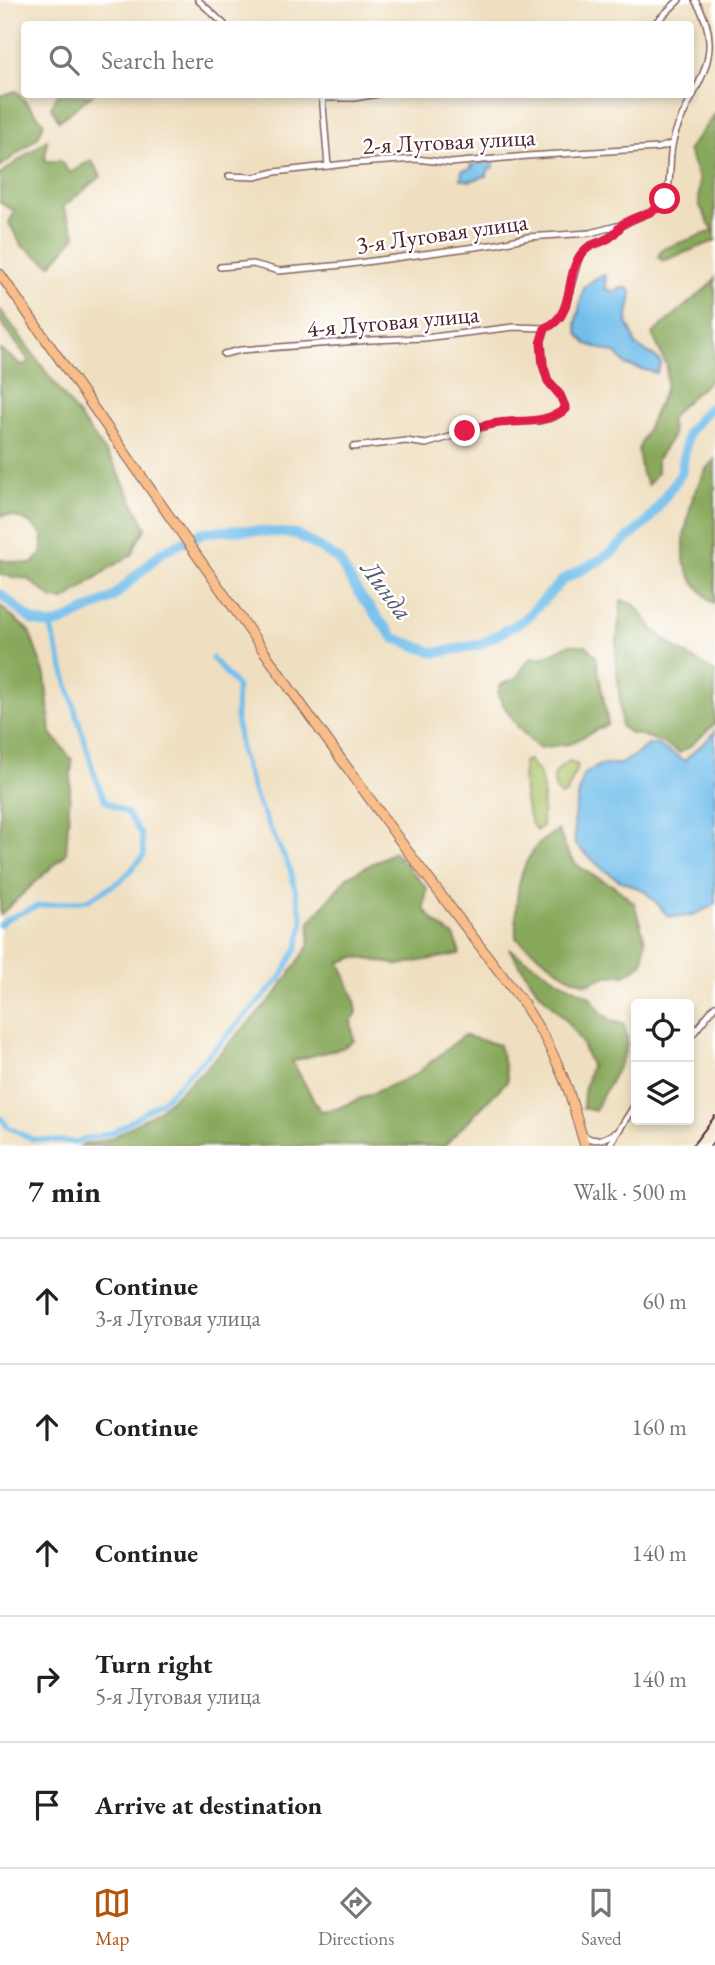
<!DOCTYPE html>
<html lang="en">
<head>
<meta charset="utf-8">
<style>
	body { margin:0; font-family:"EB Garamond",serif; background:#f2f2f2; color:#222 }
	.controls { position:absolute; right:21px; bottom:21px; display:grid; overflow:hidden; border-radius:7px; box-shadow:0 4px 10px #0003 }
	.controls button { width:63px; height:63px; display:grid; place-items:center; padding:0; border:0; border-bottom:2px solid #e0e0e0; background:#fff; color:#222; font:35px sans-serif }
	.stop { position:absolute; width:21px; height:21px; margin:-16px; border:5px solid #e11d48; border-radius:50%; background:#fff }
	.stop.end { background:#e11d48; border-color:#fff; box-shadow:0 2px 7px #0008 }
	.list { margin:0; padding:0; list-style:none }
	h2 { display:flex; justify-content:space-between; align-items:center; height:91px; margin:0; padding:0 28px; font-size:30px }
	h2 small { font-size:23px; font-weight:400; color:#767676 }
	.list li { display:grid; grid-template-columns:46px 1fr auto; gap:21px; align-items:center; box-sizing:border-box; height:126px; padding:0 28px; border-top:2px solid #e0e0e0 }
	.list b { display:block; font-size:26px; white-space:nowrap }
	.list p { margin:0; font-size:23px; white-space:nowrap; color:#767676 }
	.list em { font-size:23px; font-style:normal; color:#767676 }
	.icon { flex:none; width:38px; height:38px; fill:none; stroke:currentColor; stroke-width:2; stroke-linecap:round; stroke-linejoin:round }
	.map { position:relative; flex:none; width:715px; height:1146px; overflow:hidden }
	.search { position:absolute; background:#fff; box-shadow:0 4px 10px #0003; left:21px; right:21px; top:21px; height:77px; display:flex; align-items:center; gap:18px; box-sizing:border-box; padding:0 24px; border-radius:7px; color:#767676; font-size:26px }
	.sheet { height:721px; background:#fff }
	nav { display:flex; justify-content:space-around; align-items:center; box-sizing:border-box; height:98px; border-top:2px solid #e0e0e0; background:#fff; font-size:19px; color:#767676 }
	nav a { display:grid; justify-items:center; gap:4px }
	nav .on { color:#b45309 }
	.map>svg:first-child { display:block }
</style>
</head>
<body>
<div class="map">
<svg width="715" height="1146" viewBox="0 0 715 1146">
	<rect width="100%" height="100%" fill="#fff"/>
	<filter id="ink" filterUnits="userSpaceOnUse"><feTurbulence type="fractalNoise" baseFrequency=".0143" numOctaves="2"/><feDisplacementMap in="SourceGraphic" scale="14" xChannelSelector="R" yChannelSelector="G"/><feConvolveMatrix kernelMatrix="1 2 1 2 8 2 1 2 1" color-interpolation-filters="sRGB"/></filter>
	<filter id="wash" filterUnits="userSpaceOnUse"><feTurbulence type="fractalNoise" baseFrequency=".00686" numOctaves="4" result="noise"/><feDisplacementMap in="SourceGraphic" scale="28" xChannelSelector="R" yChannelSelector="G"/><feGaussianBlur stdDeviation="1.57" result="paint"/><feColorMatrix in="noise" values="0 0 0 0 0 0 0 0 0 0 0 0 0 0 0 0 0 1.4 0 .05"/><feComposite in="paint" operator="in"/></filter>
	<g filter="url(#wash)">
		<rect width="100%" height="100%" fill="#efdfc0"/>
		<!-- green -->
		<g fill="#abc368" stroke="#7a714a" stroke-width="2">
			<path d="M 529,760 L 540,775 L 543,790 L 542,826 L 536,831 C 523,811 523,785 523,762 Z"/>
			<path d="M 569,761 L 578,765 L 567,793 L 560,796 C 549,780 553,771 569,761 Z"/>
		</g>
		<!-- forest -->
		<g fill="#88a95c" stroke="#696444" stroke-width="2">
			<path d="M 16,91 L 44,123 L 38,137 L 0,167 L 0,96 Z"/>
			<path d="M 57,95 L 57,94 L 92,95 L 59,121 L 51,107 Z"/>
			<path d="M 715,114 L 715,241 L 663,261 L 658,257 L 662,249 L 713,231 L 699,204 L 699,179 L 688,150 Z"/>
			<path d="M 47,140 L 45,161 L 60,161 L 70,173 L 91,160 L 101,176 L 63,207 L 76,236 L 51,265 L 22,246 L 9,223 L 15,211 L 0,203 L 0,174 Z"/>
			<path d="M 715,278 L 715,376 L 681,406 L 670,420 L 673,435 L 657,459 L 657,473 L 648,485 L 642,474 L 638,450 L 666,387 L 667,366 L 652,334 L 711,284 Z"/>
			<path d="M 0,309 L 114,464 L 146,528 L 136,544 L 133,554 L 111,567 L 65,600 L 53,599 L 28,579 L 0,575 L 0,560 L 31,564 L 41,555 L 43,536 C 35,524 15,512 0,516 L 0,349 L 22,365 L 30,362 L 0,321 Z"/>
			<path d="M 715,459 L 715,604 L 710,601 L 692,580 L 684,561 L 684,536 L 693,496 L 706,469 Z"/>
			<path d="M 621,600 L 634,604 L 655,631 L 677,649 L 715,672 L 715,724 L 688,748 L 679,753 C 669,745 659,741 647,737 C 634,732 633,737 621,726 C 621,702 617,678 616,655 C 616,636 621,619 621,600 Z"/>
			<path d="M 0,606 L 29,631 L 45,675 L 51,733 L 72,760 L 66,854 L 0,915 Z"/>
			<path d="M 569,645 L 586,645 L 596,657 L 608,724 L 569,744 L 539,748 C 521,734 509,716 498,695 L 500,685 L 515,679 L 531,657 L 544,657 Z"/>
			<path d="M 558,830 L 567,851 L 576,864 L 592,875 L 614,886 L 634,903 L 645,940 L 643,963 L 625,975 L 606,976 L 587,984 L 567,976 L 516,938 C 515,907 516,866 540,843 C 545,838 552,834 558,830 Z"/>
			<path d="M 394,852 L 427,888 L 424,909 L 435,922 L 455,937 L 460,954 L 398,965 L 356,957 L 340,962 L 355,1000 L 357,1013 L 351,1021 L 354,1041 L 342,1048 L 292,1061 L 320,1111 L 336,1109 L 415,1075 L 464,1035 L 499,1045 L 508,1080 L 444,1146 L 79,1146 L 112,1138 L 159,1110 L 204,1070 L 275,995 L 309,946 L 310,922 L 347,877 Z"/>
			<path d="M 509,949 L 560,981 L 589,996 L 602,1013 L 613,1022 L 623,1023 C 624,1028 627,1034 627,1039 C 629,1057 602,1092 595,1111 L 583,1108 L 584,1092 L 591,1065 L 581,1042 L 565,1019 L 538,991 Z"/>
		</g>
		<!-- water -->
		<g fill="#71beeb" stroke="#5e6e8b" stroke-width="2">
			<path d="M 490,161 L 494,163 L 494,168 L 489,169 L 486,176 L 470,181 L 461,179 L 462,170 L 467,170 L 473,167 L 470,165 Z"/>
			<path d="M 605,275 L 606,289 L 615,292 L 621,288 L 628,288 L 632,293 L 627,322 L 634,338 L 635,345 L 656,357 L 661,363 L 657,373 L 626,365 L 617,354 L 587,344 L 578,334 L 576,323 L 584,287 L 596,278 Z"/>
			<path d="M 715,731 L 715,904 C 698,914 687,919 668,916 L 656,902 L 643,890 L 619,880 L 604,870 L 575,844 L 574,817 L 583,775 L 600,765 L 620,764 L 637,754 L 647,745 L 658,745 L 685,761 C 693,750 707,743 715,731 Z"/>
		</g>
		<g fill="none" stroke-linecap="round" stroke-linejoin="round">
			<!-- canal -->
			<g stroke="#71beeb" stroke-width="5">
				<path d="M 0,925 L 7,919 L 37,906 L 88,900 L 122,880 L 144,855 L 141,834 L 127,813 L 105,801 L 95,776 L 50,625"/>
				<path d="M 0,1117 L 8,1127 L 32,1139 L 74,1142 L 114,1132 L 162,1101 L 221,1042 L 280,979 L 298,946 L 303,921 L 290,869 L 256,799 L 241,753 L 236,715 L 237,686 L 212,658"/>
			</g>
			<!-- river -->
			<path stroke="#71beeb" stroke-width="10" d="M 0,594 L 33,621 L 50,625 L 62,622 L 112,598 L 162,552 L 204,532 L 241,530 L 296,534 L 338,559 L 359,594 L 394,638 L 435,653 L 479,645 L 524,620 L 564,579 L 606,557 L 648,521 L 681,474 L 688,433 L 707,410 L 715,405"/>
		</g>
	</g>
	<g filter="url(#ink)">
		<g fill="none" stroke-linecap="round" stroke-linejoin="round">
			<!-- minor casing -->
			<g stroke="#84625f" stroke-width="8">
				<g id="minor">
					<path d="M 198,0 L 224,24"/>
					<path d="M 654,24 L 679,0"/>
					<path d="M 322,94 L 328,166"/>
					<path d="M 323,98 L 354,98 L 378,94"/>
					<path d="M 229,176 L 255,177 L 275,172 L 345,164 L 416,159 L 451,163 L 527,156 L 658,148 L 672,144"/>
					<path d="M 220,267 L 253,264 L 279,271 L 343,265 L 497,244 L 528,237 L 590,233 L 624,224 L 658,208 C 674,192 668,165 672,146 C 677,116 703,86 708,56 C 712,35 706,17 695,0"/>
					<path d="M 224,354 L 241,350 L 371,340 L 424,338 L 514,327 L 545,328 L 552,325 L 561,316 L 566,304 L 579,257 L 589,246 L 609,238 L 624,224"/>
					<path d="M 353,447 L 406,441 L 426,444 L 497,423 L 538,421 L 554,417 L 566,409 L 560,395 L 548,381 L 543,365 L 541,341 L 545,328"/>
					<path d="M 689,1039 L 715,1006"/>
					<path d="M 583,1134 C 593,1144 604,1139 615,1133"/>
					<path d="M 609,1146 L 636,1103"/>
				</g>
			</g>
			<!-- primary casing -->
			<g stroke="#84625f" stroke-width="11">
				<path id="primary" d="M 0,274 L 291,690 L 406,849 L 524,1004 L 546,1040 L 557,1063 L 568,1089 L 585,1146"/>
			</g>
			<!-- minor -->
			<use href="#minor" stroke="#fff" stroke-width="5"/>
			<!-- primary -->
			<use href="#primary" stroke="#f8bd88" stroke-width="9"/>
			<!-- rail -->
			<g stroke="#4a1f2b" stroke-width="2">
				<path d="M 692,1146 L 715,1116"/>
				<path d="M 710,1146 L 715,1140"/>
			</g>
		</g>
	</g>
	<g fill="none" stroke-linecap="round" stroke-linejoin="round" filter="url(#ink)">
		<!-- route -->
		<path stroke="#e11d48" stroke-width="9" d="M 465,431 C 476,428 488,424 499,423 C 523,420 545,424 566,409 L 560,395 L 548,381 L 543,365 L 541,341 L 545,328 C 577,316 563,274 583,252 C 589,244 599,244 607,239 C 614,236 617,229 623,224 C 637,214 656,215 665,199"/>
	</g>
	<g text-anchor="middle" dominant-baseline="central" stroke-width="5" stroke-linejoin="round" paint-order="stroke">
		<!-- street labels -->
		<g font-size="24" fill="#4a1f2b" stroke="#fff">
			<text transform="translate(449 141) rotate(-3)">2-я Луговая улица</text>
			<text transform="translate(442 233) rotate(-8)">3-я Луговая улица</text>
			<text transform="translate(393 321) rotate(-5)">4-я Луговая улица</text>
		</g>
		<!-- water labels -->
		<g font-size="26" font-style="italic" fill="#58576e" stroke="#fff">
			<text transform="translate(387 590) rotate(53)">Линда</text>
		</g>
	</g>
</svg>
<div class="controls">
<button><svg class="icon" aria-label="locate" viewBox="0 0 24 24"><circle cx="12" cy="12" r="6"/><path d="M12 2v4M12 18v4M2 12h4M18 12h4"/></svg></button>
<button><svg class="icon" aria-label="layers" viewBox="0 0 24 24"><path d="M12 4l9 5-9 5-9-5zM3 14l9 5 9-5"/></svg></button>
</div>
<div class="stop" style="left:665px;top:199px"></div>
<div class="stop end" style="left:465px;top:431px"></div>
<div class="search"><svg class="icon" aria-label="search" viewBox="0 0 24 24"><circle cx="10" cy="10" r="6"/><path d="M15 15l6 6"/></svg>Search here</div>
</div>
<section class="sheet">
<h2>7 min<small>Walk · 500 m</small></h2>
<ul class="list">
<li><svg class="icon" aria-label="ahead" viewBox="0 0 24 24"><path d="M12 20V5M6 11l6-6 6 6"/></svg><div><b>Continue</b><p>3-я Луговая улица</p></div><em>60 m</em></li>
<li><svg class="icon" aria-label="ahead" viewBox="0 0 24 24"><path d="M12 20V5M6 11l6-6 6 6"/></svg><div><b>Continue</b></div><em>160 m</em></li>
<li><svg class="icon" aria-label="ahead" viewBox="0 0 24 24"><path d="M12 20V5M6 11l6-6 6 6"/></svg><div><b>Continue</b></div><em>140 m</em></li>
<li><svg class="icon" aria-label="right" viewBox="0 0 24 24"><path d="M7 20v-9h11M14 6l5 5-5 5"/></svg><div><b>Turn right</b><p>5-я Луговая улица</p></div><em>140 m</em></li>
<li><svg class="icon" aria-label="arrive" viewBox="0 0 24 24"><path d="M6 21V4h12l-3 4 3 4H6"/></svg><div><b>Arrive at destination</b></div></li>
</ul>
</section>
<nav>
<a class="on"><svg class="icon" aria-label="map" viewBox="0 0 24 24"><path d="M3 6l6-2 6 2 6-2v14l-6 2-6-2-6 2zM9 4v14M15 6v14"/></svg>Map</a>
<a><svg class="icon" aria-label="directions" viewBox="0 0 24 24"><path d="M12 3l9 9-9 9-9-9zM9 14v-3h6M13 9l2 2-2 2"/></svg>Directions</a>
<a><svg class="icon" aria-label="saved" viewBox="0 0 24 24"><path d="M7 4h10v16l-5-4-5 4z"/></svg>Saved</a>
</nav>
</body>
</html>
